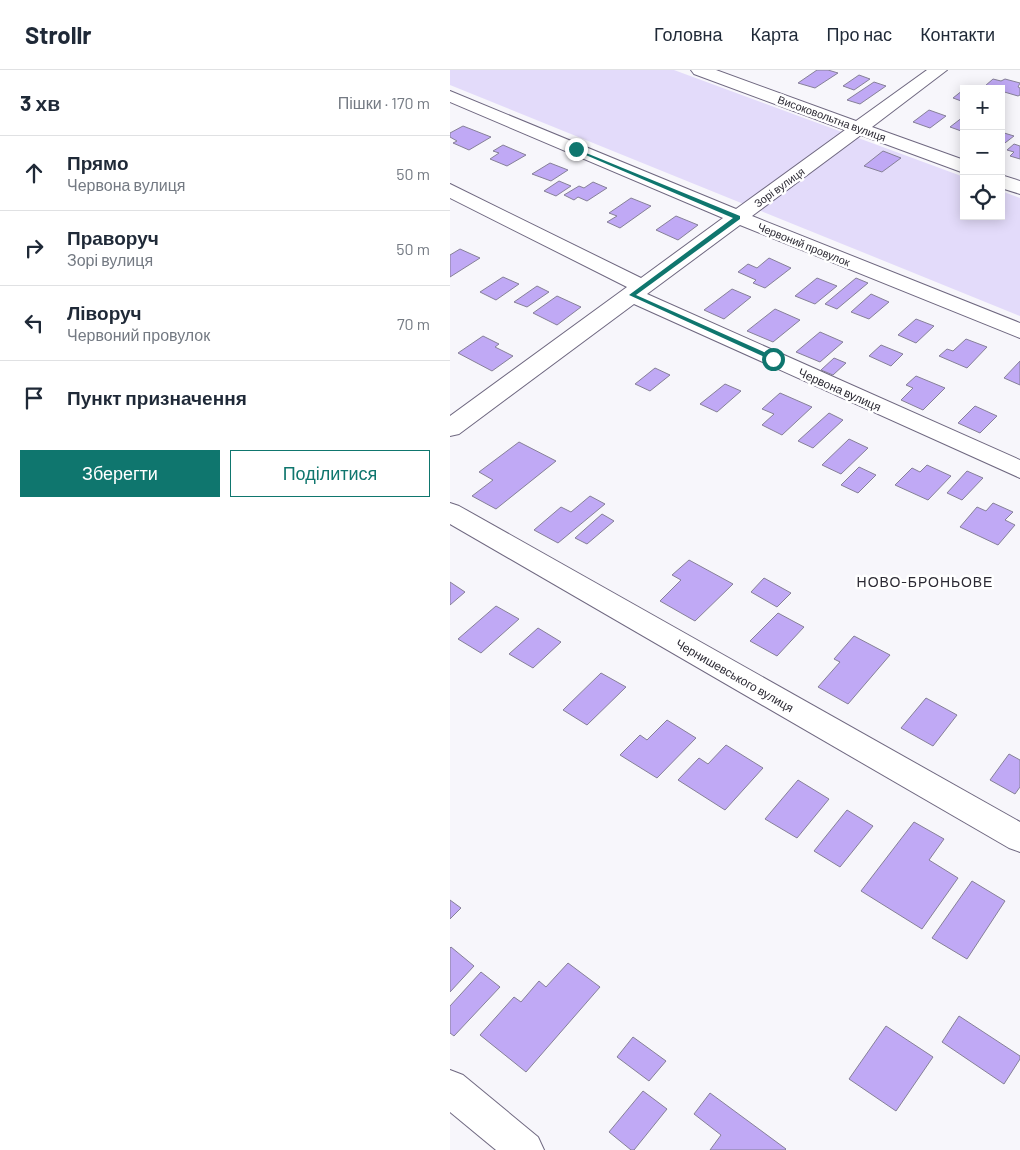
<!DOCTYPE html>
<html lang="uk">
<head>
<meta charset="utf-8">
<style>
	body { margin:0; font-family:Barlow,sans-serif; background:#f2f2f3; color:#1f2937 }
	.controls { position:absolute; right:15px; top:15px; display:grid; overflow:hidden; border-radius:0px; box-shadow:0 2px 12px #0003 }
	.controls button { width:45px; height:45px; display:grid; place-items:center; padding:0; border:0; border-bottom:1px solid #e0e1e3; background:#fff; color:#1f2937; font:25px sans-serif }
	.stop { position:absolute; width:15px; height:15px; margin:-11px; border:4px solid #0f766e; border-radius:50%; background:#fff }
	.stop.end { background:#0f766e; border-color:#fff; box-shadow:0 1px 5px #0008 }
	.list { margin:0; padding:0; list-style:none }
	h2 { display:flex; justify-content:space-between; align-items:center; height:65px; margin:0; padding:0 20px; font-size:21px }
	h2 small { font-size:16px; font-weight:400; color:#747a83 }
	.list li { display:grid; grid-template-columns:32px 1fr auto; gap:15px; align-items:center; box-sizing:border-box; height:75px; padding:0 20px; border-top:1px solid #e0e1e3 }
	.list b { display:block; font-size:19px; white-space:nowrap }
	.list p { margin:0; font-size:16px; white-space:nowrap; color:#747a83 }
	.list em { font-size:16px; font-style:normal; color:#747a83 }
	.actions { display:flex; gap:10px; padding:15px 20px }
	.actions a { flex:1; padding:11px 0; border:1px solid #0f766e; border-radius:0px; text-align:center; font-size:18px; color:#0f766e }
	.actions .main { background:#0f766e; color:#fff }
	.icon { flex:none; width:28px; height:28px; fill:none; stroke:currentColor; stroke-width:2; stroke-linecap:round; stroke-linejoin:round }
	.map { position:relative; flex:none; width:570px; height:1080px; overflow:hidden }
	header { display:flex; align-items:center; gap:30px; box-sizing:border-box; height:70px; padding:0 25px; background:#fff; border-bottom:1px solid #e0e1e3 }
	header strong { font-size:24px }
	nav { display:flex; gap:28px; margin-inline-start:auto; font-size:18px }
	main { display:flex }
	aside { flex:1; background:#fff }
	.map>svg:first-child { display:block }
</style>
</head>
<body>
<header>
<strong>Strollr</strong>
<nav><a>Головна</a><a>Карта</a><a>Про нас</a><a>Контакти</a></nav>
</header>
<main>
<aside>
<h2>3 хв<small>Пішки · 170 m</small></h2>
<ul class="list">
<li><svg class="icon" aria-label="ahead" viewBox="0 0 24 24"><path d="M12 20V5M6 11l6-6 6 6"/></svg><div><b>Прямо</b><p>Червона вулиця</p></div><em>50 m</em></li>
<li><svg class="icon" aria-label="right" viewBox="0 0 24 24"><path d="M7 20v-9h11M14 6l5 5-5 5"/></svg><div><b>Праворуч</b><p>Зорі вулиця</p></div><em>50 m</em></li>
<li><svg class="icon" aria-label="left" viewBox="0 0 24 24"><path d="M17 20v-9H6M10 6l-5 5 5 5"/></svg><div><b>Ліворуч</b><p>Червоний провулок</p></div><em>70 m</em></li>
<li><svg class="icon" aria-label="arrive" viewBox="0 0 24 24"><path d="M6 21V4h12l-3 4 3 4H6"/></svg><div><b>Пункт призначення</b></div></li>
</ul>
<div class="actions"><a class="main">Зберегти</a><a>Поділитися</a></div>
</aside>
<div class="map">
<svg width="570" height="1080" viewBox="0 0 570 1080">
	<rect width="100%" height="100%" fill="#f7f6fb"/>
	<!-- green -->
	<path fill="#e3dbfa" d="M 0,0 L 224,0 L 514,107 L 514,146 L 551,146 L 551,121 L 570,128 L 570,246 L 0,15 Z"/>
	<!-- building -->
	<g fill="#c0a9f5" stroke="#868098">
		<path d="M 367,0 L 378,0 L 388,3 L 365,18 L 348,13 Z"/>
		<path d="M 409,5 L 420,9 L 404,20 L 393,16 Z"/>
		<path d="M 543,9 L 551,11 L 555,9 L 570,13 L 568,17 L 570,18 L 570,25 L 568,26 L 551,21 L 551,19 L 535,16 Z"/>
		<path d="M 424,12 L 436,16 L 410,34 L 397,30 Z"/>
		<path d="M 513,20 L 514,32 L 503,28 Z"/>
		<path d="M 479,40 L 496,46 L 480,58 L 463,52 Z"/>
		<path d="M 513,47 L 514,62 L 500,57 Z"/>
		<path d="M 13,56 L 41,67 L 19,80 L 3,73 L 7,71 L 0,67 L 0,63 Z"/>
		<path d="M 551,62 L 564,66 L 551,76 Z"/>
		<path d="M 564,74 L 570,76 L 570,89 L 560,86 L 564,82 L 557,80 Z"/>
		<path d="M 53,75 L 76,85 L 57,96 L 40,89 L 49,83 L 43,81 Z"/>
		<path d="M 433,81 L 451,88 L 432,102 L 414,96 Z"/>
		<path d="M 100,93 L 118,100 L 101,111 L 82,104 Z"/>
		<path d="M 109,111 L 121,116 L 106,126 L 94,121 Z"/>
		<path d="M 143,112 L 157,118 L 137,131 L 128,127 L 124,130 L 114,125 L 129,116 L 134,118 Z"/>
		<path d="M 181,128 L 201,136 L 170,158 L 157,152 L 167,146 L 159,143 Z"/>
		<path d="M 226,146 L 248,155 L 228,170 L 206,160 Z"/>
		<path d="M 10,179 L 30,188 L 0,207 L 0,185 Z"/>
		<path d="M 319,188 L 341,198 L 315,218 L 303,213 L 306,210 L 288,202 L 298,194 L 307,198 Z"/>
		<path d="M 53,207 L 69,214 L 46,230 L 30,222 Z"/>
		<path d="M 367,208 L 387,216 L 365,234 L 345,226 Z"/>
		<path d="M 406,208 L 418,213 L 387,239 L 375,234 Z"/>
		<path d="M 87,216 L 99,222 L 77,237 L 64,232 Z"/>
		<path d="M 282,219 L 301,227 L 274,249 L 254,240 Z"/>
		<path d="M 421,224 L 439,232 L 419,249 L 401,242 Z"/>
		<path d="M 107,226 L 131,237 L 107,255 L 83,243 Z"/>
		<path d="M 325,239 L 350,250 L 323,272 L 297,261 Z"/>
		<path d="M 466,249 L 484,256 L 466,273 L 448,265 Z"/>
		<path d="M 370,262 L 393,272 L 370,292 L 346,282 Z"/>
		<path d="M 33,266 L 49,274 L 45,277 L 63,286 L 42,301 L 8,283 Z"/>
		<path d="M 516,269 L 537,277 L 517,298 L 489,286 L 497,279 L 503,281 Z"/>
		<path d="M 431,275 L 453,284 L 441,296 L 419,286 Z"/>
		<path d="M 384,288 L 396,293 L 383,305 L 371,300 Z"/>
		<path d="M 570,291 L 570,315 L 554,308 Z"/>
		<path d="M 205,298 L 220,305 L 200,321 L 185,314 Z"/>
		<path d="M 466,306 L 495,318 L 473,340 L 451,330 L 463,318 L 456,315 Z"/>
		<path d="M 275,314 L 291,321 L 267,342 L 250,334 Z"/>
		<path d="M 330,323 L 362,337 L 332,365 L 312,355 L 324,344 L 312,339 Z"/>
		<path d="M 525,336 L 547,346 L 530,363 L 508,353 Z"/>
		<path d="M 379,343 L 393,350 L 363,378 L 348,371 Z"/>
		<path d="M 399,369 L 418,378 L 391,404 L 372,395 Z"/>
		<path d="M 69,372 L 106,391 L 46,439 L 22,426 L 43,410 L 29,402 Z"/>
		<path d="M 477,395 L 501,406 L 478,430 L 445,415 L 462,398 L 470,402 Z"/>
		<path d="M 409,397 L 426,405 L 408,423 L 391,415 Z"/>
		<path d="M 517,401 L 533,408 L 512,430 L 497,423 Z"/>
		<path d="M 140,426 L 155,434 L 108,473 L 84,460 L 111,437 L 121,442 Z"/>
		<path d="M 543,433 L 563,442 L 555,450 L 565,455 L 548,475 L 510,457 L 527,437 L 536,441 Z"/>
		<path d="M 152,444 L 164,451 L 137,474 L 125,468 Z"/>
		<path d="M 239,490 L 283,514 L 245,551 L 210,531 L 231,510 L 222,505 Z"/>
		<path d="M 314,508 L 341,523 L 327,537 L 301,522 Z"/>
		<path d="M 0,512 L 15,522 L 0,535 Z"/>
		<path d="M 46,536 L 69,549 L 31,583 L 8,569 Z"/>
		<path d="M 328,543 L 354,557 L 327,586 L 300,571 Z"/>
		<path d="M 88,558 L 111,572 L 83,598 L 59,584 Z"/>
		<path d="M 404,566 L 440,585 L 398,634 L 368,617 L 390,592 L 384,589 Z"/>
		<path d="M 151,603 L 176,617 L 137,655 L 113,640 Z"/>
		<path d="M 476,628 L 507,645 L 483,676 L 451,658 Z"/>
		<path d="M 217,650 L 246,668 L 207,708 L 170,685 L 190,665 L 197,670 Z"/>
		<path d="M 276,675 L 313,698 L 275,740 L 228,710 L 249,688 L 258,694 Z"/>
		<path d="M 559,684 L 570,690 L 570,717 L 565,724 L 540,710 Z"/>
		<path d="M 348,710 L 379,729 L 347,768 L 315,749 Z"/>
		<path d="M 397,740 L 423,756 L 390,797 L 364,781 Z"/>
		<path d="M 464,752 L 494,769 L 479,790 L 508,808 L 472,859 L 411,821 Z"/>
		<path d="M 522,811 L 555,831 L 517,889 L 482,868 Z"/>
		<path d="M 0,830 L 11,838 L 0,849 Z"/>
		<path d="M 1,877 L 24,896 L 0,922 L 0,878 Z"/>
		<path d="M 118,893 L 150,917 L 76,1002 L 30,965 L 64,927 L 71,932 L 89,911 L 96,917 Z"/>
		<path d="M 31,902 L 50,917 L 4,966 L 0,963 L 0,936 Z"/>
		<path d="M 509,946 L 570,986 L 570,989 L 554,1014 L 492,972 Z"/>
		<path d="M 436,956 L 483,987 L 446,1041 L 399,1009 Z"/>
		<path d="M 183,967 L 216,991 L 199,1011 L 167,987 Z"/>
		<path d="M 193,1021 L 217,1039 L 184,1080 L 181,1080 L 159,1062 Z"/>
		<path d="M 260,1023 L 336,1079 L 335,1080 L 260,1080 L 271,1065 L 244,1044 Z"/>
	</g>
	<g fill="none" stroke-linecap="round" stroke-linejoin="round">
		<!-- minor casing -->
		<g stroke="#6f6880" stroke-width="2">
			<g id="minor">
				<path d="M 241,0 L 266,0 L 406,51 L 477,0 L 497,0 L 422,57 L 514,90 L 514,103 L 411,65 L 302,146 L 570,253 L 570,268 L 290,155 L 197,224 L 570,390 L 570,408 L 184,234 L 9,364 L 0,366 L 0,346 L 177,217 L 0,128 L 0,114 L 191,208 L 273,148 L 0,32 L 0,21 L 286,139 L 395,60 L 244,4 Z"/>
				<path d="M 551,105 L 570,111 L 570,124 L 551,118 Z"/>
				<path d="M 0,433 L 9,436 L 570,752 L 570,782 L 559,778 L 0,454 Z"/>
				<path d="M 0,1000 L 13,1005 L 88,1067 L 94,1080 L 46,1080 L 0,1042 Z"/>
			</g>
		</g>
		<!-- minor -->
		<use href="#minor" fill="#fff" fill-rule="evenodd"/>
	</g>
	<!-- route -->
	<path fill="#0f766e" d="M 124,78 L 290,146 L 290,149 L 186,225 L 325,287 L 325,290 L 321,290 L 179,225 L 283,148 L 124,80 Z"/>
	<g text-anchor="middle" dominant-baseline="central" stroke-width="5" stroke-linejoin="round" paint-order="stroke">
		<!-- far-street labels -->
		<g font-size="11" fill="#2c2a34" stroke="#fff">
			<text transform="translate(382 48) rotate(20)">Високовольтна вулиця</text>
			<text transform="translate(329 117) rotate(-36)">Зорі вулиця</text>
			<text transform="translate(354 174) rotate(22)">Червоний провулок</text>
		</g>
		<!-- street labels -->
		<g font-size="12" fill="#2c2a34" stroke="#fff">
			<text transform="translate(390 319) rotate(24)">Червона вулиця</text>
			<text transform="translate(285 605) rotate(30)">Чернишевського вулиця</text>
		</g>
		<!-- neighbourhood labels -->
		<g font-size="14" letter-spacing="1" fill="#2c2a34" stroke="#fff">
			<text x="475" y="511">НОВО-БРОНЬОВЕ</text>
		</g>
	</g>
</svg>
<div class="controls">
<button>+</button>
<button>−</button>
<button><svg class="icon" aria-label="locate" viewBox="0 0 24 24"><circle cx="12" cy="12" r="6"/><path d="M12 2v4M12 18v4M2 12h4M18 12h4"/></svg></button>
</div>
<div class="stop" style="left:323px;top:289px"></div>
<div class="stop end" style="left:126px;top:79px"></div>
</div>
</main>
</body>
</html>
